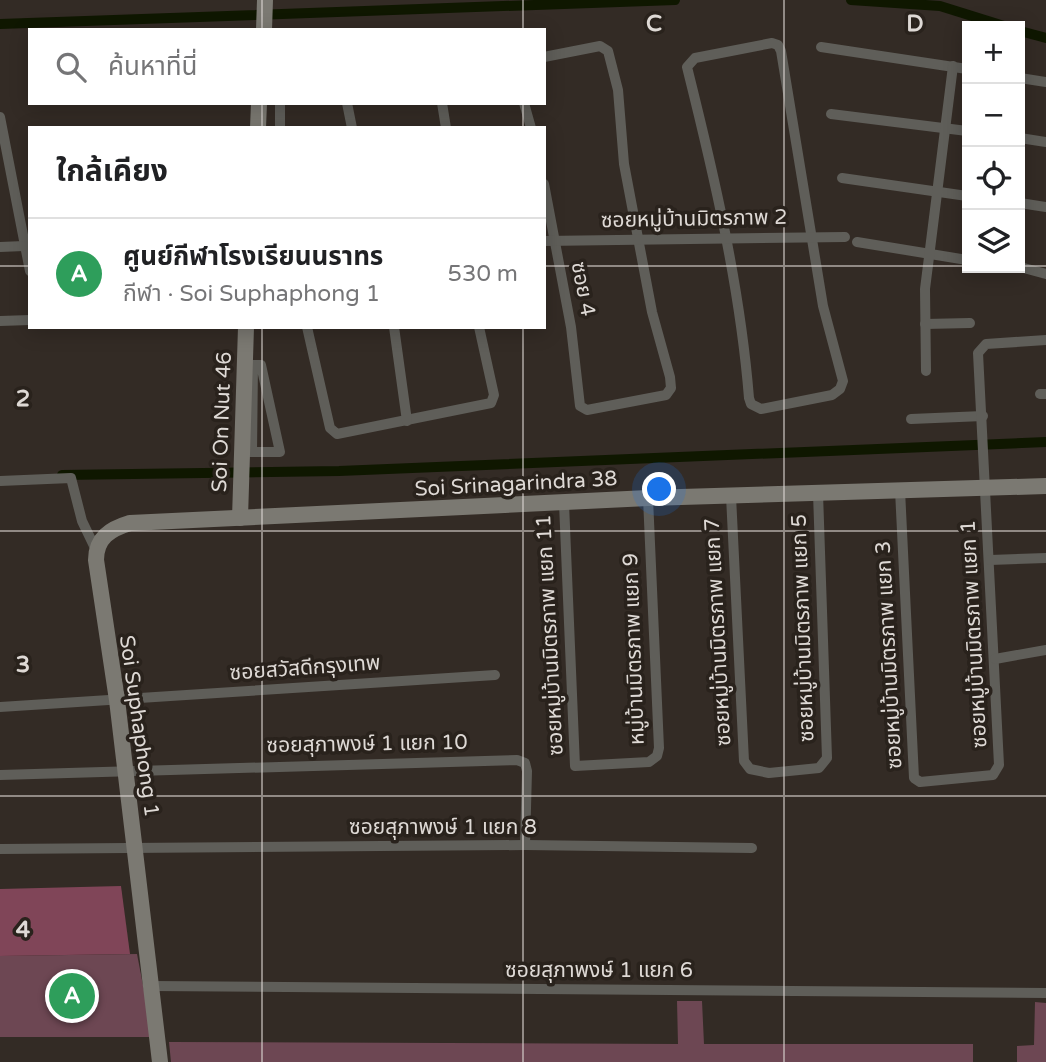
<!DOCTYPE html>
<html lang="th">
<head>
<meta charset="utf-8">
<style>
	body { margin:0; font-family:"Varela Round","Noto Sans Thai",sans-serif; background:#f2f2f2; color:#202124 }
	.controls { position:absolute; right:21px; top:21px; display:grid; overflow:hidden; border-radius:0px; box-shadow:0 4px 18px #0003 }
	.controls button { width:63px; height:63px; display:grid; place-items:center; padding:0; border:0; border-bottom:2px solid #e0e0e0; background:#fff; color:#202124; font:35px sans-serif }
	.you { position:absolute; left:660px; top:490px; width:24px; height:24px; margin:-18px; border:5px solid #fff; border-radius:50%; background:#1a73e8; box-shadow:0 0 0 10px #1a73e833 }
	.badge { display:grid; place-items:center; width:46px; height:46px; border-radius:50%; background:#566486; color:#fff; font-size:23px; font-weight:700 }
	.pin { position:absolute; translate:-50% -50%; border:4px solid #fff; box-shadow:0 2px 7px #0006 }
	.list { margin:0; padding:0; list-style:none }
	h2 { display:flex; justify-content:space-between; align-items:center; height:91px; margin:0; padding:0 28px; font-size:30px }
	h2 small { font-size:23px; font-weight:400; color:#757577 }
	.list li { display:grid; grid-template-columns:46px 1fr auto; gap:21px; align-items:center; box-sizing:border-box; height:112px; padding:0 28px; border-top:2px solid #e0e0e0 }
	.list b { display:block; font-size:26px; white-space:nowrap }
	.list p { margin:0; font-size:23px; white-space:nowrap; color:#757577 }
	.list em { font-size:23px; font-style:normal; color:#757577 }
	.icon { flex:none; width:38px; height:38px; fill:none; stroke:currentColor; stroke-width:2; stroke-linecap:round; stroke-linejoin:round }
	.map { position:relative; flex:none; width:1046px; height:1062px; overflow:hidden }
	.search { position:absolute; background:#fff; box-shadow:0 4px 18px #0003; left:28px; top:28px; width:518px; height:77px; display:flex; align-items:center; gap:18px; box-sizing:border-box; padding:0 24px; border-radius:0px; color:#757577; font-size:26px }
	.panel { position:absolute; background:#fff; box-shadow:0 4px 18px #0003; left:28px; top:126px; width:518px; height:203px; border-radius:0px }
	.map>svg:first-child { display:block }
</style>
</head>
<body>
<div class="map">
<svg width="1046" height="1062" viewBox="0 0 1046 1062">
	<rect width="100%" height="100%" fill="#332b25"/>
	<!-- green -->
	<g fill="#6d4753">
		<path d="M 137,954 L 153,1037 L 0,1037 L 0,956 Z"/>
		<path d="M 677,1001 L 702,1001 L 704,1044 L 973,1044 L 973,1062 L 171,1062 L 169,1042 L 678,1044 Z"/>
		<path d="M 1035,1002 L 1046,1003 L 1046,1062 L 1017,1062 L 1017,1046 L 1034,1045 Z"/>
	</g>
	<!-- forest -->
	<path fill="#804558" d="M 121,886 L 130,954 L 0,956 L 0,889 Z"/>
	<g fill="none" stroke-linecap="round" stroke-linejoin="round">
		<!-- canal -->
		<g stroke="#0f1700" stroke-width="10">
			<path d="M 851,0 L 940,6 L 1004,26"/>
			<path d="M 0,24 L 675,0"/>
			<path d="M 1020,31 L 1046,38"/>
			<path d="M 62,475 L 339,471 L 1046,442"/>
		</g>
		<!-- street -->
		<g stroke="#5f5e59" stroke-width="10">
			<path d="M 772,43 L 778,45 L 781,51 L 823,306 L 843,381 L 840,389 L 832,395 L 761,409 L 751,404 L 749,398 C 740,286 714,175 687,67 L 695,58 Z"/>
			<path d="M 821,47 L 967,69"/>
			<path d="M 544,57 L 600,46 L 608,51 L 618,90 L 624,164 L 652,312 L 670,377 L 671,388 L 666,395 L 587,410 L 580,406 L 571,327 L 544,184"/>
			<path d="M 1020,78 L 1046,82"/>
			<path d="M 347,103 L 352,128"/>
			<path d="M 442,103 L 446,128"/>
			<path d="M 524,103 L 531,128"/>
			<path d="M 831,114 L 967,131"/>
			<path d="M 0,117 L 30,271"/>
			<path d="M 280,128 L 280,103"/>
			<path d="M 1020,138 L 1046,142"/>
			<path d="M 842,178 L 967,196"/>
			<path d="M 1020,203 L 1046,207"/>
			<path d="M 544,241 L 845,237"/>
			<path d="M 857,242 L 967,260"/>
			<path d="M 0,247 L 24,246"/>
			<path d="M 1020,267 L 1046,274"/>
			<path d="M 0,321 L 30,320"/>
			<path d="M 925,324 L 970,323"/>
			<path d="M 307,327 L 330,428 L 337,434 L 491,403 L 494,395 L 479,327"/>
			<path d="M 394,327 L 407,421"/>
			<path d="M 926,371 L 925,289 L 953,66"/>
			<path d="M 1040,394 L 1046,394"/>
			<path d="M 911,419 L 983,416"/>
			<path d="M 241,452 L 280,452 L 261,365 L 253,365 L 252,452"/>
			<path d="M 0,481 L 71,478 L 82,521 L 96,550"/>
			<path d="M 900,490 L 914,778 L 920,782 L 993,775 L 999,765 L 978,353 L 986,344 L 1046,340"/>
			<path d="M 731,496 L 744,761 L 750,769 L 769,773 L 819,768 L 827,758 L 818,493"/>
			<path d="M 564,503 L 575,766 L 649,762 L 657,756 L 659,748 L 648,498"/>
			<path d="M 990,560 L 1046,558"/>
			<path d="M 995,659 L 1046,650"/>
			<path d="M 0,707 L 495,675"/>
			<path d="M 0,775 L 517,760 L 525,763 L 527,771 L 525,845"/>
			<path d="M 0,849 L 525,845 L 752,848"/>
			<path d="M 151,986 L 1046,993"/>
		</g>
		<!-- secondary -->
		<g stroke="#7b7972" stroke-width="16">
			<path d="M 264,30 L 265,0"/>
			<path d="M 258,128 L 259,103"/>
			<path d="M 240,518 L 246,327"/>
			<path d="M 160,1062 L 117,700 L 96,560 C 96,538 110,529 130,523 L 648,498 L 1046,486"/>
		</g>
	</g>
	<!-- grid -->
	<path fill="none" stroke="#ded9d5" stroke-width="2" stroke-opacity="0.55" d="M 262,0 L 262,30M 523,0 L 523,30M 784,0 L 784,1062M 262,103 L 262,128M 523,103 L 523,128M 0,266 L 30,266M 544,266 L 967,266M 1020,266 L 1046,266M 262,327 L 262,1062M 523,327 L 523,1062M 0,531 L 1046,531M 0,796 L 1046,796"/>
	<g text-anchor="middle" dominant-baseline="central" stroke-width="7" stroke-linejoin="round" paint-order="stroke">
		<!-- street labels -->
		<g font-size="21" fill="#ded9d5" stroke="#29221c">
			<text transform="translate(694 219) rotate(-1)">ซอยหมู่บ้านมิตรภาพ 2</text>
			<text transform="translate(583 289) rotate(79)">ซอย 4</text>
			<text transform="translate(222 422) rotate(-88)">Soi On Nut 46</text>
			<text transform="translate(516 484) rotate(-3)">Soi Srinagarindra 38</text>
			<text transform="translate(803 628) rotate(-92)">ซอยหมู่บ้านมิตรภาพ แยก 5</text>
			<text transform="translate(718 632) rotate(-93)">ซอยหมู่บ้านมิตรภาพ แยก 7</text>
			<text transform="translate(974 634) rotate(-93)">ซอยหมู่บ้านมิตรภาพ แยก 1</text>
			<text transform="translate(550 635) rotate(-93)">ซอยหมู่บ้านมิตรภาพ แยก 11</text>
			<text transform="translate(634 649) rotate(-92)">หมู่บ้านมิตรภาพ แยก 9</text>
			<text transform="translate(889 655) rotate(-93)">ซอยหมู่บ้านมิตรภาพ แยก 3</text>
			<text transform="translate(305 668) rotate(-4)">ซอยสวัสดีกรุงเทพ</text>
			<text transform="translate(139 726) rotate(82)">Soi Suphaphong 1</text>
			<text transform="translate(367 744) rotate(-1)">ซอยสุภาพงษ์ 1 แยก 10</text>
			<text x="443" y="827">ซอยสุภาพงษ์ 1 แยก 8</text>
			<text x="599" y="970">ซอยสุภาพงษ์ 1 แยก 6</text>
		</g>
	</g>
	<g font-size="23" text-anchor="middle" font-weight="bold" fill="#ded9d5" stroke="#29221c" stroke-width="7" stroke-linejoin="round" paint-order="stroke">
		<text x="654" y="31">C</text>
		<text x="915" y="31">D</text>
		<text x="23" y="406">2</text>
		<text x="23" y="672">3</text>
		<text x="23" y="937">4</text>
	</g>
</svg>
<div class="controls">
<button>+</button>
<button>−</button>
<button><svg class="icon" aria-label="locate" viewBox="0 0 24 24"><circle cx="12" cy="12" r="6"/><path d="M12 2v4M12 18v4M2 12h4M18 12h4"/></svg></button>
<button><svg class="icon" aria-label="layers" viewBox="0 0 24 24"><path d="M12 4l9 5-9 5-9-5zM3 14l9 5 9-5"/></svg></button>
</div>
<div class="you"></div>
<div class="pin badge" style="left:72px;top:996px;background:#2e9e5b">A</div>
<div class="search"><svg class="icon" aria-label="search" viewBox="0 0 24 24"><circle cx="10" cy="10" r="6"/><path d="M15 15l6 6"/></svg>ค้นหาที่นี่</div>
<section class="panel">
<h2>ใกล้เคียง<small></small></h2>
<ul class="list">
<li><span class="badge" style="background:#2e9e5b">A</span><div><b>ศูนย์กีฬาโรงเรียนนราทร</b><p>กีฬา · Soi Suphaphong 1</p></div><em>530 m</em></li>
</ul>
</section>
</div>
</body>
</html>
